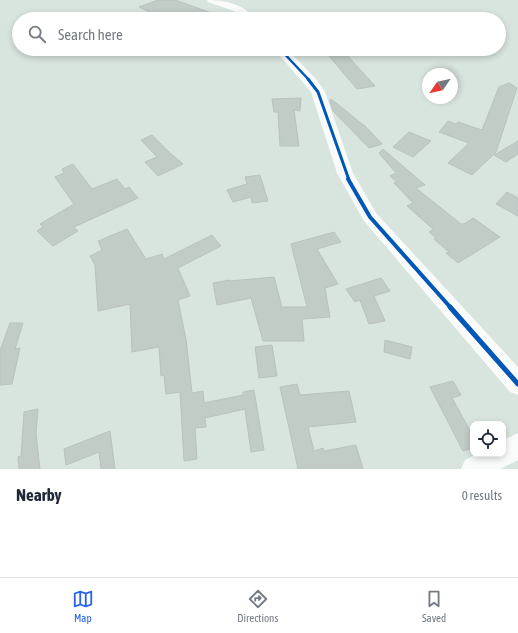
<!DOCTYPE html>
<html lang="en">
<head>
<meta charset="utf-8">
<style>
	body { margin:0; font-family:"Asap Condensed",sans-serif; background:#f6f6f7; color:#1f2937 }
	.controls { position:absolute; right:12px; bottom:12px; display:grid; overflow:hidden; border-radius:8px; box-shadow:0 2px 6px #0003 }
	.controls button { width:36px; height:36px; display:grid; place-items:center; padding:0; border:0; border-bottom:1px solid #e0e1e3; background:#fff; color:#1f2937; font:20px sans-serif }
	.compass { position:absolute; left:422px; top:68px; width:36px; height:36px; border-radius:50%; background:#fff; box-shadow:0 2px 6px #0003; rotate:236deg }
	.list { margin:0; padding:0; list-style:none }
	h2 { display:flex; justify-content:space-between; align-items:center; height:52px; margin:0; padding:0 16px; font-size:17px }
	h2 small { font-size:13px; font-weight:400; color:#747a83 }
	.icon { flex:none; width:22px; height:22px; fill:none; stroke:currentColor; stroke-width:2; stroke-linecap:round; stroke-linejoin:round }
	.map { position:relative; flex:none; width:518px; height:469px; overflow:hidden }
	.search { position:absolute; background:#fff; box-shadow:0 2px 6px #0003; left:12px; right:12px; top:12px; height:44px; display:flex; align-items:center; gap:10px; box-sizing:border-box; padding:0 14px; border-radius:22px; color:#747a83; font-size:15px }
	.sheet { height:108px; background:#fff }
	nav { display:flex; justify-content:space-around; align-items:center; box-sizing:border-box; height:56px; border-top:1px solid #e0e1e3; background:#fff; font-size:11px; color:#747a83 }
	nav a { display:grid; justify-items:center; gap:2px }
	nav .on { color:#2563eb }
	.map>svg:first-child { display:block }
</style>
</head>
<body>
<div class="map">
<svg width="518" height="469" viewBox="0 0 518 469">
	<rect width="100%" height="100%" fill="#d8e4de"/>
	<!-- building -->
	<g fill="#c2ccc7" stroke="#b9c2be">
		<path d="M 158,0 L 175,0 L 223,17 L 223,19 L 164,19 L 139,7 Z"/>
		<path d="M 341,53 L 345,53 L 375,86 L 357,89 L 329,56 Z"/>
		<path d="M 509,83 L 517,88 L 496,152 L 472,175 L 448,163 L 469,143 L 439,132 L 448,121 L 456,124 L 458,122 L 482,130 L 499,87 Z"/>
		<path d="M 301,98 L 300,111 L 294,110 L 299,146 L 280,146 L 278,112 L 274,112 L 272,99 Z"/>
		<path d="M 331,99 L 366,127 L 382,144 L 369,148 L 333,111 L 330,101 Z"/>
		<path d="M 409,132 L 431,141 L 413,157 L 393,147 Z"/>
		<path d="M 152,135 L 170,153 L 183,164 L 158,176 L 145,162 L 157,157 L 141,140 Z"/>
		<path d="M 518,141 L 518,154 L 506,162 L 494,155 Z"/>
		<path d="M 383,149 L 425,185 L 416,188 L 461,224 L 464,224 L 473,218 L 500,237 L 458,263 L 446,253 L 449,252 L 434,239 L 436,238 L 429,232 L 433,229 L 407,206 L 413,203 L 394,183 L 397,182 L 390,176 L 396,173 L 379,153 Z"/>
		<path d="M 73,164 L 92,189 L 117,179 L 125,189 L 129,187 L 138,198 L 74,227 L 78,231 L 53,246 L 37,231 L 43,227 L 40,224 L 74,204 L 55,177 L 64,173 L 62,169 Z"/>
		<path d="M 260,175 L 268,201 L 252,203 L 251,197 L 233,202 L 227,190 L 247,184 L 245,177 Z"/>
		<path d="M 507,192 L 518,198 L 518,216 L 496,204 Z"/>
		<path d="M 127,229 L 146,259 L 162,254 L 164,259 L 212,235 L 221,246 L 178,268 L 190,296 L 178,300 L 186,339 L 192,393 L 203,391 L 204,403 L 243,395 L 243,392 L 254,390 L 264,450 L 251,452 L 245,409 L 205,418 L 206,427 L 195,428 L 197,459 L 184,461 L 180,392 L 166,394 L 164,375 L 161,376 L 159,347 L 132,352 L 130,304 L 98,311 L 95,265 L 90,256 L 102,250 L 98,241 Z"/>
		<path d="M 334,232 L 341,242 L 317,249 L 338,284 L 325,288 L 330,317 L 302,319 L 304,341 L 263,341 L 251,298 L 217,305 L 213,283 L 230,280 L 230,281 L 274,277 L 282,307 L 307,307 L 291,244 Z"/>
		<path d="M 381,278 L 390,291 L 374,296 L 385,321 L 369,324 L 360,300 L 355,302 L 346,289 Z"/>
		<path d="M 10,323 L 23,323 L 15,349 L 20,348 L 12,384 L 0,385 L 0,351 Z"/>
		<path d="M 385,340 L 412,347 L 410,359 L 384,352 Z"/>
		<path d="M 272,345 L 277,376 L 259,378 L 255,347 Z"/>
		<path d="M 453,381 L 461,395 L 452,398 L 473,436 L 473,448 L 463,451 L 430,387 Z"/>
		<path d="M 297,384 L 300,395 L 349,391 L 356,422 L 308,427 L 314,451 L 323,448 L 324,451 L 356,445 L 363,469 L 298,469 L 280,387 Z"/>
		<path d="M 38,409 L 36,434 L 40,469 L 19,469 L 18,457 L 21,456 L 24,412 Z"/>
		<path d="M 110,431 L 115,469 L 101,469 L 99,452 L 66,465 L 64,449 Z"/>
	</g>
	<g fill="none" stroke-linecap="round" stroke-linejoin="round">
		<!-- minor -->
		<g fill="#f9fbfa" fill-rule="evenodd">
			<path d="M 207,0 C 225,0 244,4 255,19 L 244,19 L 234,11 L 208,2 Z"/>
			<path d="M 274,49 L 287,49 L 317,80 L 325,92 L 353,173 L 376,213 L 518,367 L 518,395 L 510,392 L 364,221 L 337,173 L 311,92 Z"/>
			<path d="M 518,433 L 518,460 L 500,469 L 461,469 L 465,460 L 476,454 L 503,454 L 503,440 Z"/>
		</g>
		<!-- cycleway-far3 casing -->
		<g stroke="#fff" stroke-width="4">
			<path id="cycleway-far3" d="M 280,49 L 309,80"/>
		</g>
		<!-- cycleway-far2 casing -->
		<g stroke="#fff" stroke-width="5">
			<path id="cycleway-far2" d="M 308,79 L 318,92 L 349,180"/>
		</g>
		<!-- cycleway-far1 casing -->
		<g stroke="#fff" stroke-width="6">
			<path id="cycleway-far1" d="M 348,179 L 370,217 L 451,308"/>
		</g>
		<!-- cycleway casing -->
		<g stroke="#fff" stroke-width="8">
			<path id="cycleway" d="M 450,307 L 518,384"/>
		</g>
		<!-- cycleway-far3 -->
		<use href="#cycleway-far3" stroke="#0057b8" stroke-width="2.5"/>
		<!-- cycleway-far2 -->
		<use href="#cycleway-far2" stroke="#0057b8" stroke-width="3"/>
		<!-- cycleway-far1 -->
		<use href="#cycleway-far1" stroke="#0057b8" stroke-width="4"/>
		<!-- cycleway -->
		<use href="#cycleway" stroke="#0057b8" stroke-width="5"/>
	</g>
</svg>
<div class="controls">
<button><svg class="icon" aria-label="locate" viewBox="0 0 24 24"><circle cx="12" cy="12" r="6"/><path d="M12 2v4M12 18v4M2 12h4M18 12h4"/></svg></button>
</div>
<svg class="compass" viewBox="-18 -18 36 36"><path d="M0-13l5 13h-10z" fill="#e53935"/><path d="M0 13l5-13h-10z" fill="#747a83"/></svg>
<div class="search"><svg class="icon" aria-label="search" viewBox="0 0 24 24"><circle cx="10" cy="10" r="6"/><path d="M15 15l6 6"/></svg>Search here</div>
</div>
<section class="sheet">
<h2>Nearby<small>0 results</small></h2>
<ul class="list">
</ul>
</section>
<nav>
<a class="on"><svg class="icon" aria-label="map" viewBox="0 0 24 24"><path d="M3 6l6-2 6 2 6-2v14l-6 2-6-2-6 2zM9 4v14M15 6v14"/></svg>Map</a>
<a><svg class="icon" aria-label="directions" viewBox="0 0 24 24"><path d="M12 3l9 9-9 9-9-9zM9 14v-3h6M13 9l2 2-2 2"/></svg>Directions</a>
<a><svg class="icon" aria-label="saved" viewBox="0 0 24 24"><path d="M7 4h10v16l-5-4-5 4z"/></svg>Saved</a>
</nav>
</body>
</html>
